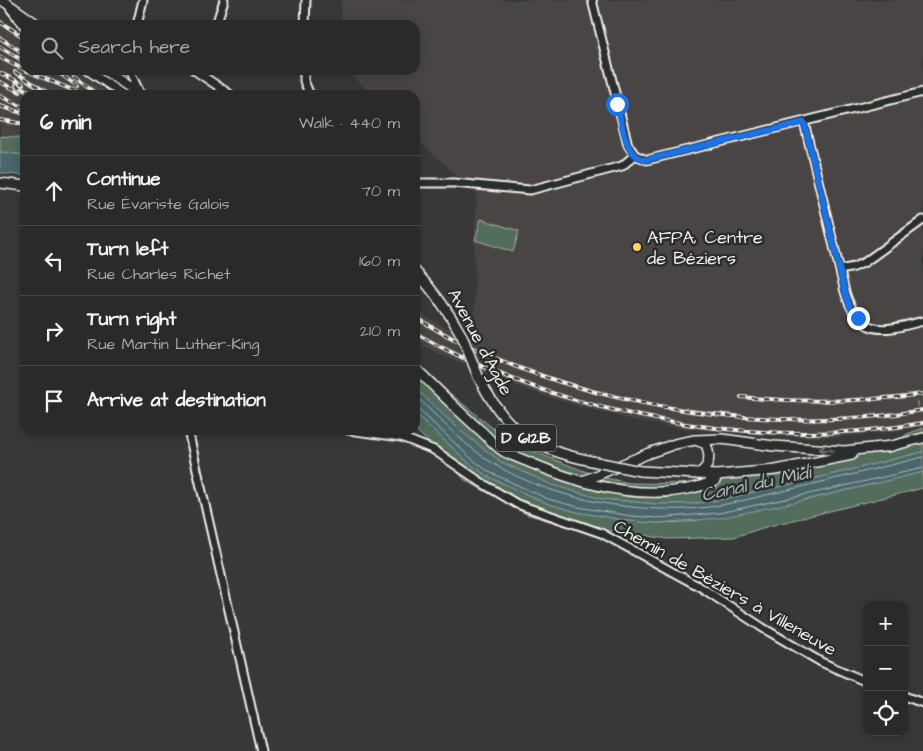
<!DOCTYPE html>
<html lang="en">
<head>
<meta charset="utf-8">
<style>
	body { margin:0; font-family:"Architects Daughter",sans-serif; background:#363636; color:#f1f3f6 }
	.controls { position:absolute; right:15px; bottom:15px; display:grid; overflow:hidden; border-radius:10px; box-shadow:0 2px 12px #0003 }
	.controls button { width:45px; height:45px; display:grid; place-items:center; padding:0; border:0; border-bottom:1px solid #464647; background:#2a2a2a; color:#f1f3f6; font:25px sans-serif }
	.stop { position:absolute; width:15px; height:15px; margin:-11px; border:4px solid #1a73e8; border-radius:50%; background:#fff }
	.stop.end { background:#1a73e8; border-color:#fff; box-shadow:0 1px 5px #0008 }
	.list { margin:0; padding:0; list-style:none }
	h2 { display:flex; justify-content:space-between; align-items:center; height:65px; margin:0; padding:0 20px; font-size:21px }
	h2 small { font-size:16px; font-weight:400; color:#a5a7a8 }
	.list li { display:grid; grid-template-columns:32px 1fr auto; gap:15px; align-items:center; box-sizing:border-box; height:70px; padding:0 20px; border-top:1px solid #464647 }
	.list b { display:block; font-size:19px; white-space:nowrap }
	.list p { margin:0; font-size:16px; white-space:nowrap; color:#a5a7a8 }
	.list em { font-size:16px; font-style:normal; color:#a5a7a8 }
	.icon { flex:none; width:28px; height:28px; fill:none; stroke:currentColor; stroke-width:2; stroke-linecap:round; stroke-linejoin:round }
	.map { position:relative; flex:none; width:923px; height:751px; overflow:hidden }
	.search { position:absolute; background:#2a2a2a; box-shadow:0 2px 12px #0003; left:20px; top:20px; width:400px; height:55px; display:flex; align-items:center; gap:12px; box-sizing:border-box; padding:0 18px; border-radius:15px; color:#a5a7a8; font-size:19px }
	.panel { position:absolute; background:#2a2a2a; box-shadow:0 2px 12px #0003; left:20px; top:90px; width:400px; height:345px; border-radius:15px }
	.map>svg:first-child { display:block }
</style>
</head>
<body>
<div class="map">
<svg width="923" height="751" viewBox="0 0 923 751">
	<rect width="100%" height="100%" fill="#383838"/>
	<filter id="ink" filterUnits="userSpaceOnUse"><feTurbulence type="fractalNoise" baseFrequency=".02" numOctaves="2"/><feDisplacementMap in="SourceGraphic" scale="10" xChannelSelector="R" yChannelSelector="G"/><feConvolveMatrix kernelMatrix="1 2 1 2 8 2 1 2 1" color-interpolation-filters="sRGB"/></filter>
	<g filter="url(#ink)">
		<!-- built -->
		<g fill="#494544">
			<path d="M 341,0 L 923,0 L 923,427 L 884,433 L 835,437 L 787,437 L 687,429 L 637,421 L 585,408 L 533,392 L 479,371 L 468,338 L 475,304 L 474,241 L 477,194 L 415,137 L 415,95 L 371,95 L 348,70 L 415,70 L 415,25 L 341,25 Z"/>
			<path d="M 0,18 L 25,36 L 25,70 L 75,70 L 111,95 L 25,95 L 25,138 L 0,136 Z"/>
			<path d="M 415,310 L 452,331 L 465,365 L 439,354 L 415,341 Z"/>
		</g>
		<!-- green -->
		<g fill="#536d5b" stroke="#a4afa2">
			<path d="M 0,136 L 25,138 L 25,155 L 0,152 Z"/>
			<path d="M 481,219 L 519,231 L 513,252 L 475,240 Z"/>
			<path d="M 415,360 L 447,391 L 494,429 L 524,448 L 600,477 L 630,483 L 699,484 L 892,446 L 907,434 L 923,428 L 923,452 L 810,480 L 709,502 L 686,504 L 657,504 L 602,499 L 552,485 L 501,462 L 463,433 L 415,388 Z"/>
			<path d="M 415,413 L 469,463 L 487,476 L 546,503 L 577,512 L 630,521 L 657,523 L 687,522 L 814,498 L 923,472 L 923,488 L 769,526 L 734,537 L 668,539 L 618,531 L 583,531 L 526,514 L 465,480 L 415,429 Z"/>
		</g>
		<!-- water -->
		<g fill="#48666a" stroke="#8d9e9c">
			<path d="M 0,152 L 25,155 L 25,176 L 0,173 Z"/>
			<path d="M 415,388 L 463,433 L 501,462 L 552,485 L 602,499 L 656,504 L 686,504 L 709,502 L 810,480 L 923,452 L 923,472 L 814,498 L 720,518 L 657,523 L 630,521 L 577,512 L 546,503 L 487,476 L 469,463 L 415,413 Z"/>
		</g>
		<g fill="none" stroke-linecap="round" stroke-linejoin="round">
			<!-- shore -->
			<g stroke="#afb9b6" stroke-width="1">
				<path d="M 415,395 C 440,420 468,449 499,467 C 554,498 623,511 686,509 C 717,508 748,499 779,492 C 827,481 875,469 923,457"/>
				<path d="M 415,410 L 420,411 L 472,459 L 489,472 L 548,499 L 578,507 L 631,516 L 657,518 L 719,513 L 813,493 L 923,468"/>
			</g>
			<!-- stream -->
			<path stroke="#8d9e9c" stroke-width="2" d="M 917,402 L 918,406"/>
			<!-- minor casing -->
			<g stroke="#f4f1e8" stroke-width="11">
				<g id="minor">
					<path d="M 592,0 L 628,145 L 635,155 L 647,160 L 923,92"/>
					<path d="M 10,8 L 25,27"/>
					<path d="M 137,25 L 143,0"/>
					<path d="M 216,25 L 224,0"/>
					<path d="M 305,25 L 306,0"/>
					<path d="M 87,70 L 124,95"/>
					<path d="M 129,70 L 140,93"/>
					<path d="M 194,70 L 231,95"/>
					<path d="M 304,70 L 304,81 L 310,95"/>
					<path d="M 804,122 L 845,292 C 860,339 884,331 923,321"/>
					<path d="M 415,183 L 454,183 L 530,190 L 622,166 L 635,155"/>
					<path d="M 840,270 L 854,267 L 865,262 L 923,220"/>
					<path d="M 188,430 L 261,751"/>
					<path d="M 348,430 L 401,437 L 434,450 L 482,483 L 517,504 L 601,533 L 702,588 L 763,628 L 821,662 L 867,682"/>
					<path d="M 904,696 L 923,703"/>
				</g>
			</g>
			<!-- major casing -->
			<g stroke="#f4f1e8" stroke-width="12">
				<g id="major">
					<path d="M 2,0 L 38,25"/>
					<path d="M 104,70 L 141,95"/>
					<path d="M 0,183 L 25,186"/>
					<path d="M 415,271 C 434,291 449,312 462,336"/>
					<path d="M 415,368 C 437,389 458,411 481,431 C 488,437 495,446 503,451 C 512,456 522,459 531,463 C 587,487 656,505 715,481 L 717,475"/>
					<path d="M 478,376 C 508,437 537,450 601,463"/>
					<path d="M 887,447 L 923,438"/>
					<path d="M 640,471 L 717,475 L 776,470 L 852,455"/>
					<path d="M 698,474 C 710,467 711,457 706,444 L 698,441"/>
					<path d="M 583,481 L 649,453 L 675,444 L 695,440 L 722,439 L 774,446 L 844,451 L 892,446"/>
				</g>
			</g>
			<!-- minor -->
			<use href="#minor" stroke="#2a2d2e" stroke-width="7"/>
			<!-- major -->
			<use href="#major" stroke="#2a2d2e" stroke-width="9"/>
			<!-- rail casing -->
			<g stroke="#f4f1e8" stroke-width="4">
				<g id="rail">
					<path d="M 0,22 L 25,38"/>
					<path d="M 0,38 L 25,54"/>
					<path d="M 0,47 L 25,62"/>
					<path d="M 0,57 C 26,73 56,82 84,95"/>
					<path d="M 55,70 L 77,86"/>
					<path d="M 15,72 L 51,95"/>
					<path d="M 0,73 L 23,84"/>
					<path d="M 74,77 L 98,95"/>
					<path d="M 0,82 L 20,92"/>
					<path d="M 16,85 L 37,95"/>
					<path d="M 0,96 L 25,108"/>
					<path d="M 0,106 L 25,114"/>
					<path d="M 0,120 L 25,124"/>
					<path d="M 415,317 C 552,403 764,438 923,410"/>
					<path d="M 415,333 C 561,416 757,452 923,423"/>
					<path d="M 741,397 C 802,403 862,402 923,394"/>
				</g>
			</g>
			<!-- rail -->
			<use href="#rail" stroke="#2a2d2e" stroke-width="2" stroke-dasharray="5.5" stroke-linecap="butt"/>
			<!-- major-bridge casing -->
			<g stroke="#f4f1e8" stroke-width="12" stroke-linecap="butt">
				<g id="major-bridge">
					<path d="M 462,336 L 478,376"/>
					<path d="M 601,463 L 640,471"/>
				</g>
			</g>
			<!-- major-bridge -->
			<use href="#major-bridge" stroke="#2a2d2e" stroke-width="9"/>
		</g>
		<!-- one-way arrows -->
		<defs><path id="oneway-shaft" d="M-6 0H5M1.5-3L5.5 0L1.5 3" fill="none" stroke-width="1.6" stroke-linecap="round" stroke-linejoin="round" transform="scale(1.25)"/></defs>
		<use stroke="#71726f" href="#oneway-shaft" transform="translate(826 450) rotate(-176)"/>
	</g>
	<g fill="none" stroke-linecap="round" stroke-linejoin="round" filter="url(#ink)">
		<!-- route -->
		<path stroke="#1a73e8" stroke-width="6" d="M 617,104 C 621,118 624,146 635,155 C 638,158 643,159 646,160 L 804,122 L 845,292 L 850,307 L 858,318"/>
	</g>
	<!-- markers -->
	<circle fill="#ffd166" stroke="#2a2d2e" stroke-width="2" cx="637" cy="247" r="5"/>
	<g text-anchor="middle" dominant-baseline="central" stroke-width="5" stroke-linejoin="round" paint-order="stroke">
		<!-- shield labels -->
		<rect fill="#2a2d2e" stroke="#b7b6b0" stroke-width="1" x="496" y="424.5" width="60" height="27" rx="4"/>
		<g font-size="16" font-weight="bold" fill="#f4f1e8">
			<text x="526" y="438">D 612B</text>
		</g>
		<!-- poi labels -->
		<g font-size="18" fill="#f4f1e8" stroke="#2a2d2e" text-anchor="start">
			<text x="647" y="237">AFPA, Centre<tspan x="647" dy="21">de Béziers</tspan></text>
		</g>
		<!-- street labels -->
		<g font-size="18" fill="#f4f1e8" stroke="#2a2d2e">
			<text transform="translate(480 342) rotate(62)">Avenue d'Agde</text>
			<text transform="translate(725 588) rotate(30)">Chemin de Béziers à Villeneuve</text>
		</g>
		<!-- water labels -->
		<g font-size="19" font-style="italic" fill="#afb9b6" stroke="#2a2d2e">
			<text transform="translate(756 484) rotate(-12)">Canal du Midi</text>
		</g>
	</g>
</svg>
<div class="controls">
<button>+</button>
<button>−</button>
<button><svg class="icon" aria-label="locate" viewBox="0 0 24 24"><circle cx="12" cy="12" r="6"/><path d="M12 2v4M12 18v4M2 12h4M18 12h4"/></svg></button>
</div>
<div class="stop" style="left:617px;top:104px"></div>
<div class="stop end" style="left:858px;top:318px"></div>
<div class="search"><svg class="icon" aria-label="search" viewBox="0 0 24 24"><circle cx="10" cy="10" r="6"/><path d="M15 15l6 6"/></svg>Search here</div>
<section class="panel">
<h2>6 min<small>Walk · 440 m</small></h2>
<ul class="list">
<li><svg class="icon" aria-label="ahead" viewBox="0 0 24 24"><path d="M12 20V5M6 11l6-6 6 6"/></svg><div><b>Continue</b><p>Rue Évariste Galois</p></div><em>70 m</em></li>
<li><svg class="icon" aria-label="left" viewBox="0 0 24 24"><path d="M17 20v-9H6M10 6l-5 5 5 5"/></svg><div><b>Turn left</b><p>Rue Charles Richet</p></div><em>160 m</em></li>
<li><svg class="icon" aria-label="right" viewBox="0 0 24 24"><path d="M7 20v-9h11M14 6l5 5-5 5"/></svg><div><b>Turn right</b><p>Rue Martin Luther-King</p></div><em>210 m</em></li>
<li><svg class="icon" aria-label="arrive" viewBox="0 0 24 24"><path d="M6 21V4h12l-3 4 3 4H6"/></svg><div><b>Arrive at destination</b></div></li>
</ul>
</section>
</div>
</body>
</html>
